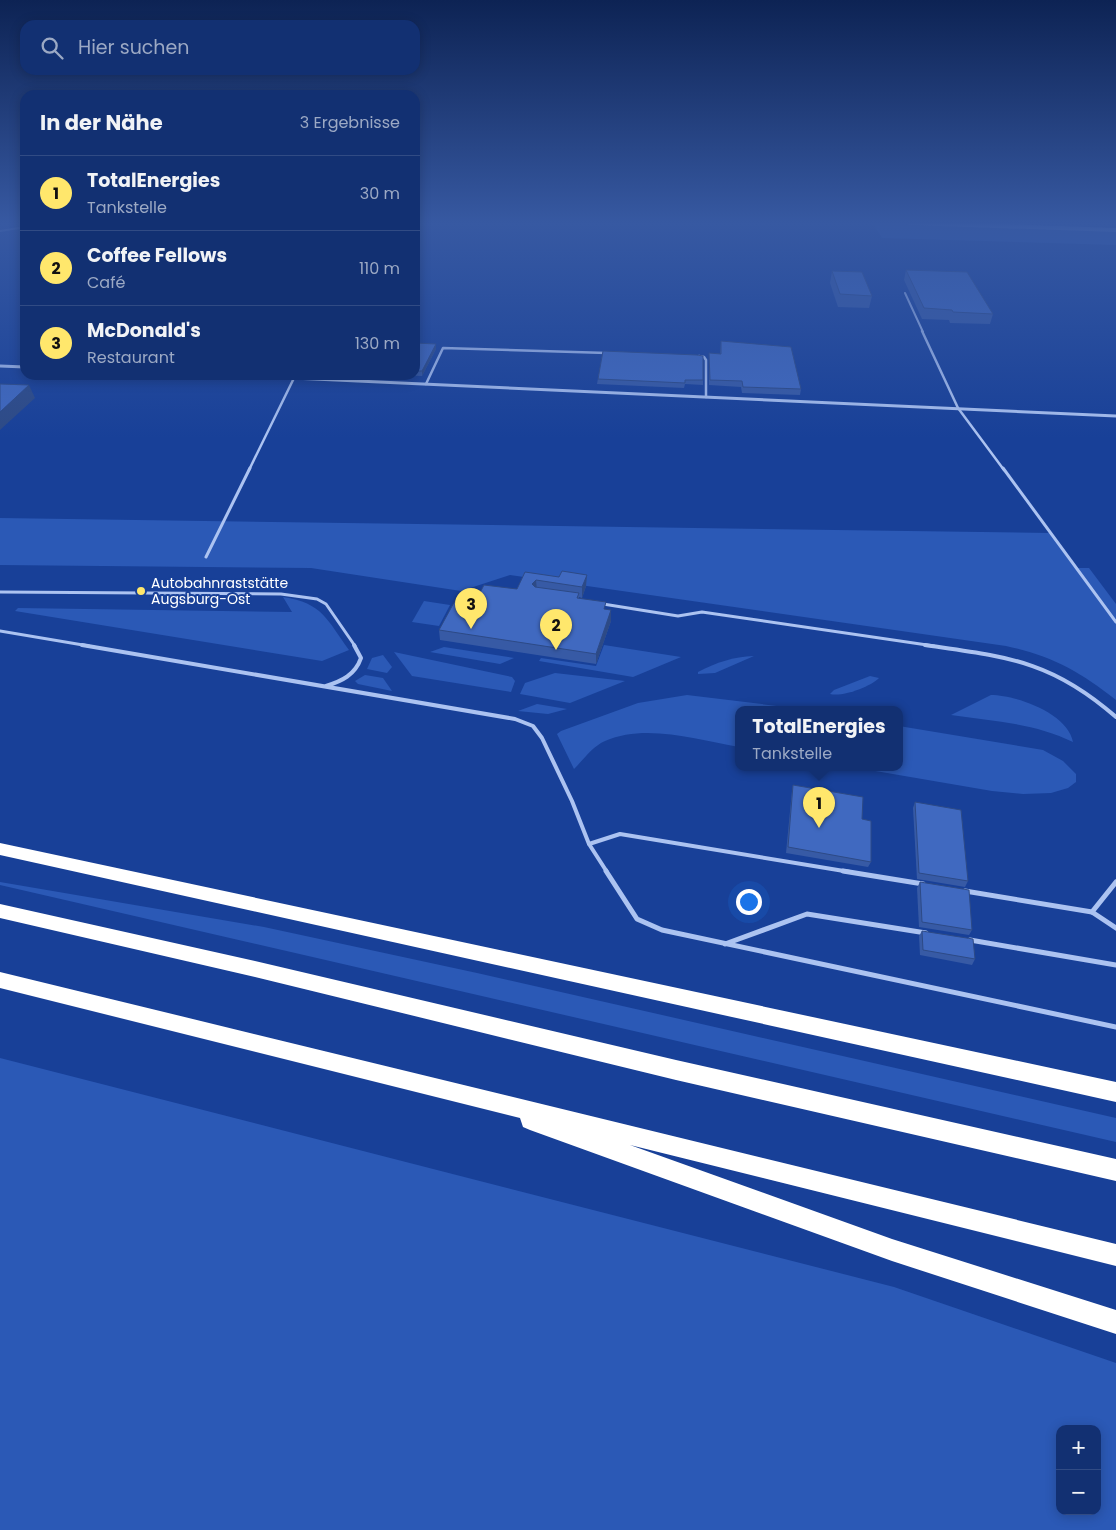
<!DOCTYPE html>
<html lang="de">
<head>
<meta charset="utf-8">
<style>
	body { margin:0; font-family:Poppins,sans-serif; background:#1b3877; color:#f1f3f6 }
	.controls { position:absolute; right:15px; bottom:15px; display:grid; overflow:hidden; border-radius:10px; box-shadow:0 2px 12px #0003 }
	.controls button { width:45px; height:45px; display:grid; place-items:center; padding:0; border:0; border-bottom:1px solid #314b84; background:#123072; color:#f1f3f6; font:25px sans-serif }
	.you { position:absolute; left:748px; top:901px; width:18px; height:18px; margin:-12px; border:4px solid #fff; border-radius:50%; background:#1a73e8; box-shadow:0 0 0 8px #1a73e833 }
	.badge { display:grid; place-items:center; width:32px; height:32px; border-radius:50%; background:#ffe76c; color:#111; font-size:16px; font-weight:700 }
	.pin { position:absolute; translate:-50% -41px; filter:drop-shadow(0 1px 2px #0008) }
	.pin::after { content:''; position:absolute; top:26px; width:18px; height:15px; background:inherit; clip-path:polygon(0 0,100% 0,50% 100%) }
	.popup { position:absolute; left:735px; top:706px; width:168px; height:65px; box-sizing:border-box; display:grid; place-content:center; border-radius:10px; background:#123072; filter:drop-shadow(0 1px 4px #0005); font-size:16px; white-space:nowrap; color:#9ca9c4 }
	.popup b { font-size:19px; color:#f1f3f6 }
	.popup::after { content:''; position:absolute; left:50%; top:100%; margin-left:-10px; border:10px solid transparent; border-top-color:#123072 }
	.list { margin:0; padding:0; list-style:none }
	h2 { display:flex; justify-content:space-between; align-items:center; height:65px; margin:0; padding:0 20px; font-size:21px }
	h2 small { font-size:16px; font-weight:400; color:#9ca9c4 }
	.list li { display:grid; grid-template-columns:32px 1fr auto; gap:15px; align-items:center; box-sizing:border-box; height:75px; padding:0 20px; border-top:1px solid #314b84 }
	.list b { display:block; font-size:19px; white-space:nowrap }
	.list p { margin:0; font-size:16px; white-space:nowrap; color:#9ca9c4 }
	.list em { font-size:16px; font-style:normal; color:#9ca9c4 }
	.icon { flex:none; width:28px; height:28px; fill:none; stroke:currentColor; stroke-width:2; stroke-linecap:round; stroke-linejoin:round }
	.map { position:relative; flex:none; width:1116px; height:1530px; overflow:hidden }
	.search { position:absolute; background:#123072; box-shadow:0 2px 12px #0003; left:20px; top:20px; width:400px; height:55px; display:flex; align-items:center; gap:12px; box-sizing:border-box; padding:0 18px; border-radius:15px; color:#9ca9c4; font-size:19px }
	.panel { position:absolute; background:#123072; box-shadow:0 2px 12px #0003; left:20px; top:90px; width:400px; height:290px; border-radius:15px }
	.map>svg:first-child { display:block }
</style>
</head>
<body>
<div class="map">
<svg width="1116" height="1530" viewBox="0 0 1116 1530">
	<rect width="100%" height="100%" fill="#184098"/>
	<!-- green -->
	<g fill="#2b59b6" fill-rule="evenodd">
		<path d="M 873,223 L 1116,231 L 1116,245 L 882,238 Z"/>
		<path d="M 0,518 L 1050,533 L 1075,568 L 1089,568 L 1116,604 L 1116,700 C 1079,671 1052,656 1006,646 L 510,575 L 461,591 L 311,568 L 0,565 Z"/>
		<path d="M 283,597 C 323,603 327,620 349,650 L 322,661 L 15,611 L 18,608 L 292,612 Z"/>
		<path d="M 424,601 L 450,605 L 439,626 L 412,622 Z"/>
		<path d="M 604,645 L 681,657 L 633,677 L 539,661 L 541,658 L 596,666 Z"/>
		<path d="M 444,647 L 514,658 L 500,664 L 430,652 Z"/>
		<path d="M 394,652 L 512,677 L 515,681 L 511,692 L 412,676 Z"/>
		<path d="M 383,655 L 392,667 L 387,673 L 367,669 L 372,658 Z"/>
		<path d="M 754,656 L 715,673 L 698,674 L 698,672 C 717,662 733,657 754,656 Z"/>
		<path d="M 555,673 L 625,681 L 570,703 L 520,694 L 525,683 Z"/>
		<path d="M 365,675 L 383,678 L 392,691 L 358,684 L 355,681 Z"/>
		<path d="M 870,676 L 879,678 C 870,687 843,697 830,694 L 834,690 Z"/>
		<path d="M 687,695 L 802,709 L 739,709 L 739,747 C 698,740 646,723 605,741 C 593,746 583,760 574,769 L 557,734 L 561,731 L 638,703 Z"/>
		<path d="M 991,695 C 1016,695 1068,713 1073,742 C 1035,723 992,721 951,715 Z"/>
		<path d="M 537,704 L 567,709 L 548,714 L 518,711 Z"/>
		<path d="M 899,726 L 1043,750 L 1063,761 L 1076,774 L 1076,782 L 1068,788 L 1051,793 L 1023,794 L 992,791 L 852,767 L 899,767 Z"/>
		<path d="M 0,882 L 264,927 L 477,973 L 1116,1118 L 1116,1142 L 0,885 Z"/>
		<path d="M 0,1058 L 894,1287 L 1116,1363 L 1116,1530 L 0,1530 ZM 1060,1429 L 1097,1429 L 1097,1511 L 1060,1511 Z"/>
	</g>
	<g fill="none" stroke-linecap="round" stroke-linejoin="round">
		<!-- stream -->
		<path stroke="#9ebbf4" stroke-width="4" d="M 911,223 L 1116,230"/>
		<!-- service-far4 -->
		<path stroke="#acc3f1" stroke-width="2" d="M 905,293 L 923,332"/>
		<!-- service-far3 -->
		<g stroke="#acc3f1" stroke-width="2.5">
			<path d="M 922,331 L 958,408 L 1004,470"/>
			<path d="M 699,356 L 704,357 L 706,360 L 706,397"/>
			<path d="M 426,384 L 443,348 L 607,353"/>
			<path d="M 249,470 L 294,378"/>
		</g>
		<!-- service-far2 -->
		<g stroke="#acc3f1" stroke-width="3">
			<path d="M 1003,468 L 1116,622"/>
			<path d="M 206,557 L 250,468"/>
			<path d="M 0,592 L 281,594 L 317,599 L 326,604 L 355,646"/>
			<path d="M 603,604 L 678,616 L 702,612 L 934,646"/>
			<path d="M 0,631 L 89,646"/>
		</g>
		<!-- service-far1 -->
		<g stroke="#acc3f1" stroke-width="4">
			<path d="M 82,645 L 515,719 L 533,726 L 542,738 L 572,801 L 589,844 L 607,872"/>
			<path d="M 925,645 C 1007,657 1051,660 1116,717"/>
			<path d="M 326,686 C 342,681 355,675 361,658 L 354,645"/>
			<path d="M 589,844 L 620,834 L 850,872"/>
		</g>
		<!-- service -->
		<g stroke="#acc3f1" stroke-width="5">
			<path d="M 606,871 L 637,919 L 662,930 L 1116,1027"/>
			<path d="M 843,871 L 923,884"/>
			<path d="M 965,891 L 1092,912 L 1116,928"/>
			<path d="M 1092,912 L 1116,882"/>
			<path d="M 970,940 L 1116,965"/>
			<path d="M 725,944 L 807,914 L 926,933"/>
		</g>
		<!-- minor -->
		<g stroke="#acc3f1" stroke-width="3">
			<path d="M 0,366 L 25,367"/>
			<path d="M 228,375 L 1116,416"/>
		</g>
		<!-- tertiary -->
		<path fill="#acc3f1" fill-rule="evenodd" d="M 25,226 L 25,228 L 0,232 L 0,230 Z"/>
		<!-- motorway -->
		<g fill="#fff" fill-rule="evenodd">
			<path d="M 0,843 L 1116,1082 L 1116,1102 L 0,855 Z"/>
			<path d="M 0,904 L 255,961 L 676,1060 L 1116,1159 L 1116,1181 L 676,1080 L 255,977 L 0,918 Z"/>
			<path d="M 0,972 L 1116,1244 L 1116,1266 L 630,1145 L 892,1239 L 1116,1310 L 1116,1334 L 892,1261 L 530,1130 L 523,1127 L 520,1118 L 0,988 Z"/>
		</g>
	</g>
	<!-- wall -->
	<g fill="#375aa5">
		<path d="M 906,270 L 993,314 L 990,324 L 950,323 L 949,320 L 922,319 L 904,280 Z"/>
		<path d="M 832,271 L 872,296 L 869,308 L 838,307 L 830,283 Z"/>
		<path d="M 415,333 L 420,339 L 418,343 L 436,349 L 422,376 L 395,375 L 394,378 L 338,375 L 415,375 Z"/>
		<path d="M 721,341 L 801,389 L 800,395 L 742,393 L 741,387 L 709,385 L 709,353 L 720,354 Z"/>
		<path d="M 603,351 L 703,380 L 703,385 L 685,384 L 684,388 L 597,384 Z"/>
		<path d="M 525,572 L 559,577 L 586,586 L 582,598 L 579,597 L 579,598 L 606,610 L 611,621 L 596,664 L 440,640 L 439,630 L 476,600 L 517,589 Z"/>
		<path d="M 793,785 L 862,819 L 871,862 L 868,867 L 786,853 L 792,791 Z"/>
		<path d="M 915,802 L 968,881 L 965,887 L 917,879 L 913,808 Z"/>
		<path d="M 920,882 L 972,930 L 969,935 L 919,927 L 917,888 Z"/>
		<path d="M 922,931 L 975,959 L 972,965 L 920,955 L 919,936 Z"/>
	</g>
	<!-- shaded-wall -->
	<g fill="#2d4a86">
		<path d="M 419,333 L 420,339 L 415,348 L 415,342 Z"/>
		<path d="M 436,344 L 436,349 L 422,376 L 422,371 Z"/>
		<path d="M 29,385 L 35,398 L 0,430 L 0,412 Z"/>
		<path d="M 587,575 L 586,586 L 582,598 L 582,587 Z"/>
		<path d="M 536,580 L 537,591 L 532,584 Z"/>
		<path d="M 611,610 L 611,621 L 596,664 L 596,654 Z"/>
	</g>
	<!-- building -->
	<g fill="#4069c0" stroke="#2d4a86">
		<path d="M 906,270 L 967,272 L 993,314 L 953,312 L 952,310 L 924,308 Z"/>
		<path d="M 832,271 L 862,272 L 872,296 L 840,294 Z"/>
		<path d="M 415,333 L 419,333 L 415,342 Z"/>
		<path d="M 721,341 L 791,347 L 801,389 L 743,387 L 742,381 L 710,380 L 709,353 L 721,354 Z"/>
		<path d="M 415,343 L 436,344 L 422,371 L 415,371 Z"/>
		<path d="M 603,351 L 697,355 L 703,356 L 703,380 L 685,380 L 685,383 L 598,379 Z"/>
		<path d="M 0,384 L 29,385 L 0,412 Z"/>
		<path d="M 562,571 L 587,575 L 582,587 L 536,580 L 532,584 L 535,587 L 579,593 L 577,598 L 606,602 L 604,609 L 611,610 L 596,654 L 439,630 L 457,597 L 476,600 L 484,585 L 517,589 L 525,572 L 559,577 Z"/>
		<path d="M 793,785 L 863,797 L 862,819 L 871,821 L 871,862 L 788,847 Z"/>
		<path d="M 915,802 L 961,810 L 968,881 L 919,873 Z"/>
		<path d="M 920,882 L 969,890 L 972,930 L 922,922 Z"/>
		<path d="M 922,931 L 973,939 L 975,959 L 923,950 Z"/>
	</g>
	<!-- sky -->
	<linearGradient id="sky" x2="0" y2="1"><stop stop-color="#0d2354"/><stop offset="0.51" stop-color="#3759a2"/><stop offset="1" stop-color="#3759a2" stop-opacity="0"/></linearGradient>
	<rect width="1116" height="438" fill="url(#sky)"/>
	<!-- markers -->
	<circle fill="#ffe76c" stroke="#184098" stroke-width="2" cx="141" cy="591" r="5"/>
	<g text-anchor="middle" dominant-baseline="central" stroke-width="4" stroke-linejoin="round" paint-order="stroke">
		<!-- poi labels -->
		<g font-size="14" fill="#fff" stroke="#184098" text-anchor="start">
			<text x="151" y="583">Autobahnraststätte<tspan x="151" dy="16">Augsburg-Ost</tspan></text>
		</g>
	</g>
</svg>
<div class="controls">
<button>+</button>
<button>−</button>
</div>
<div class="you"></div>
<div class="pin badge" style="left:819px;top:828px">1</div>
<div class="popup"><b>TotalEnergies</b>Tankstelle</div>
<div class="pin badge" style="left:556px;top:650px">2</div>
<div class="pin badge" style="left:471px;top:629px">3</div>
<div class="search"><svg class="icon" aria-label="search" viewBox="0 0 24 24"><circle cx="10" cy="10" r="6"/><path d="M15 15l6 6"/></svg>Hier suchen</div>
<section class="panel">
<h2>In der Nähe<small>3 Ergebnisse</small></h2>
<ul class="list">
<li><span class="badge">1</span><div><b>TotalEnergies</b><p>Tankstelle</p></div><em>30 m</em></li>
<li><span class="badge">2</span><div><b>Coffee Fellows</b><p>Café</p></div><em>110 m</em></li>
<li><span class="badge">3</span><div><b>McDonald's</b><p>Restaurant</p></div><em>130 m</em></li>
</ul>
</section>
</div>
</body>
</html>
